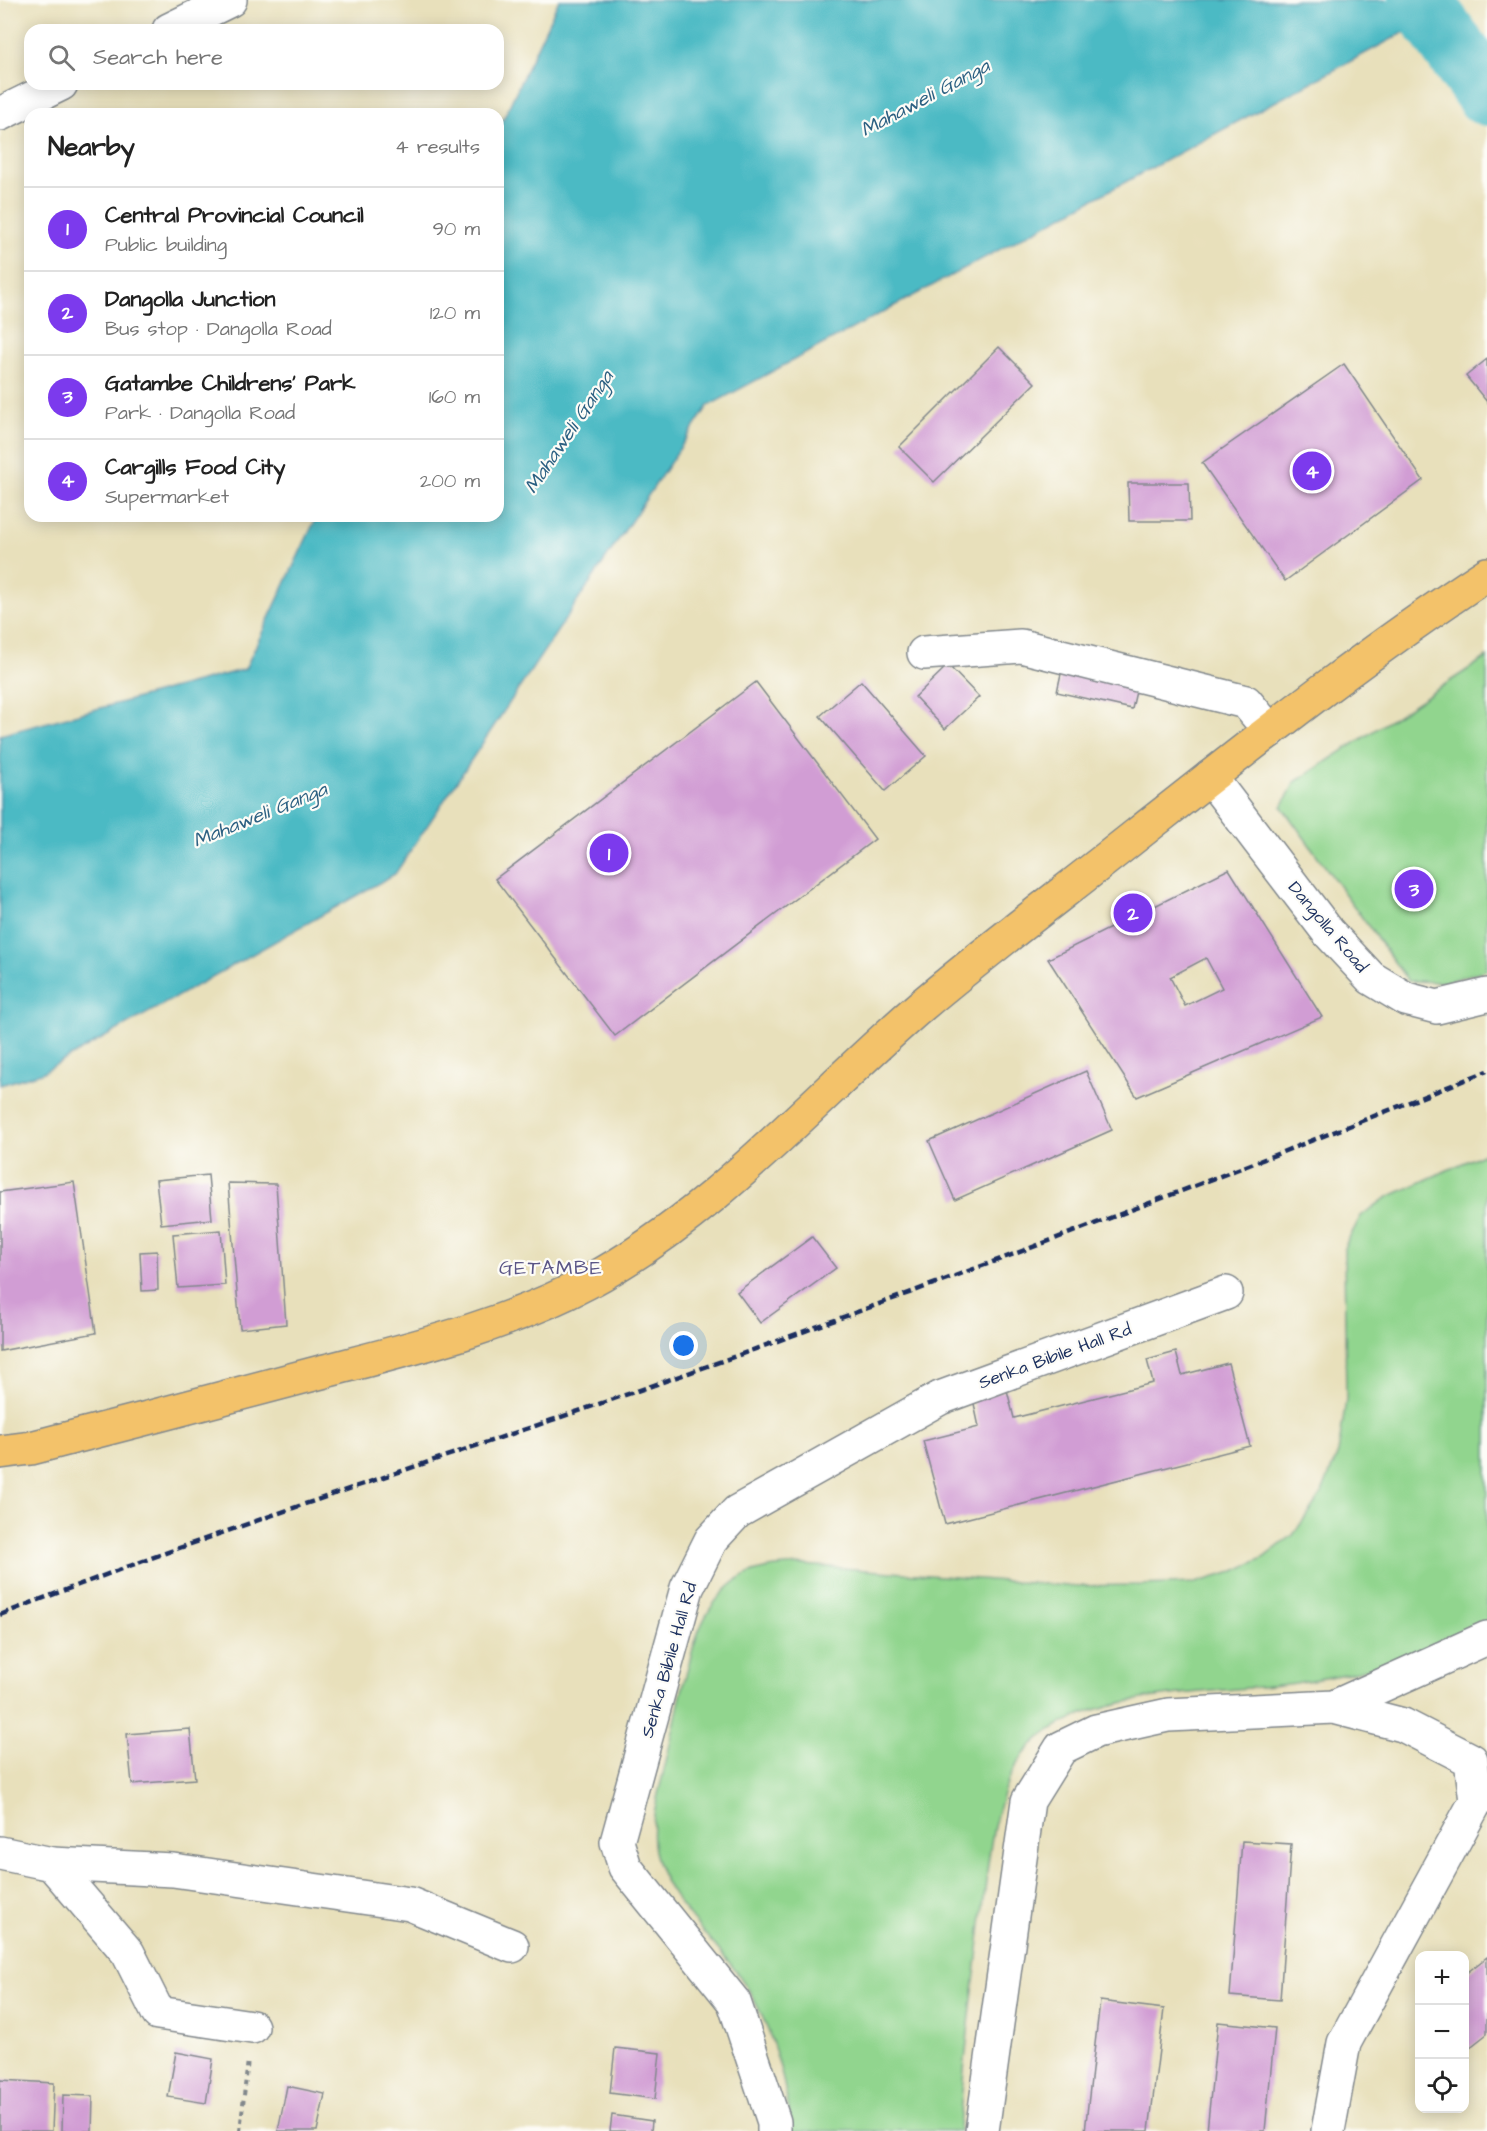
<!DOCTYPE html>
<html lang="en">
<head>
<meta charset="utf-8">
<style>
	body { margin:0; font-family:"Architects Daughter",sans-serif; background:#f2f2f2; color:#222 }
	.controls { position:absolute; right:18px; bottom:18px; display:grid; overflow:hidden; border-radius:12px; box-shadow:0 3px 15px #0003 }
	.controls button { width:54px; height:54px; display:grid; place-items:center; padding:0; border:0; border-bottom:2px solid #e0e0e0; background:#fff; color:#222; font:30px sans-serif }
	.you { position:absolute; left:684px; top:1346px; width:21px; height:21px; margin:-15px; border:4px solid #fff; border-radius:50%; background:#1a73e8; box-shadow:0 0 0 9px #1a73e833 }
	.badge { display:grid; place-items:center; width:39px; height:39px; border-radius:50%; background:#7c3aed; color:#fff; font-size:20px; font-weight:700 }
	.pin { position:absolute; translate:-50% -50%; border:3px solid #fff; box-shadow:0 2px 6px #0006 }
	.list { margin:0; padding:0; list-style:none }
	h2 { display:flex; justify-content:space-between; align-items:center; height:78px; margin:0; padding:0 24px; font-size:26px }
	h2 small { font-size:20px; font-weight:400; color:#767676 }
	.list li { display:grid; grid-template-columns:39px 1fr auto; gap:18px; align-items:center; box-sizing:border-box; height:84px; padding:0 24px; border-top:2px solid #e0e0e0 }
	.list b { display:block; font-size:22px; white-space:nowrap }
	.list p { margin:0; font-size:20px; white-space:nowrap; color:#767676 }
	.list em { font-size:20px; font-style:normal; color:#767676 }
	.icon { flex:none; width:33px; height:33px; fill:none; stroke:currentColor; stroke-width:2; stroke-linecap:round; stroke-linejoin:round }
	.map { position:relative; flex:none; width:1487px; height:2131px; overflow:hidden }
	.search { position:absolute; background:#fff; box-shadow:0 3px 15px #0003; left:24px; top:24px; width:480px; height:66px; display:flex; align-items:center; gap:15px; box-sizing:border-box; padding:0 21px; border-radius:18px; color:#767676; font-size:22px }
	.panel { position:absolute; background:#fff; box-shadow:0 3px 15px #0003; left:24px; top:108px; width:480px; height:414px; border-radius:18px }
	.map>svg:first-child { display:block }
</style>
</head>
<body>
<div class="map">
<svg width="1487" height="2131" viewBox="0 0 1487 2131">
	<rect width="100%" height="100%" fill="#fdfcf7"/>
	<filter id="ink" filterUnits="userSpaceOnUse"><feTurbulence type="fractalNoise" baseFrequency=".0167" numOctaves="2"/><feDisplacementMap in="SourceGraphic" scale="12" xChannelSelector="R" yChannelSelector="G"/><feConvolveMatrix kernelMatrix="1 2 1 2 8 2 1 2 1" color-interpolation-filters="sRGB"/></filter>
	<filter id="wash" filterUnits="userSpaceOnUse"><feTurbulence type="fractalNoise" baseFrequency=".008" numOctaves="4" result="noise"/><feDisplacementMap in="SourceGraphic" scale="24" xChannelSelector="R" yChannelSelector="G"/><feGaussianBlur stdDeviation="1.35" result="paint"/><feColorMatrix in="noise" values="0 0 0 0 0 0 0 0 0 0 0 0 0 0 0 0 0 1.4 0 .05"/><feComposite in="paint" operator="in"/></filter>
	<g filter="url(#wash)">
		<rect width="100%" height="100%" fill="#e8e0bb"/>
		<!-- green -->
		<g fill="#91d58e" stroke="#568276" stroke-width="1.5">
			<path d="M 1487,657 L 1487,970 L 1444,982 L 1408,981 L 1282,807 L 1295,782 Z"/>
			<path d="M 1487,1152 L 1487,1628 C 1467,1637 1446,1648 1425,1654 C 1384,1667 1342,1675 1301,1682 C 1218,1697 1063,1683 1016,1766 C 989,1812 988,1872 981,1924 C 973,1993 963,2062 959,2131 L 792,2131 C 785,2076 771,2019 738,1974 C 710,1935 664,1899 654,1851 C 648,1820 661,1786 667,1757 C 677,1716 684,1673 698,1633 C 705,1615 717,1597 731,1585 C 750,1567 780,1566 804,1565 L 1067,1586 L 1141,1585 L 1195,1583 L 1233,1572 L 1263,1558 L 1293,1535 L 1322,1493 L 1338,1453 L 1346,1400 L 1344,1248 L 1361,1216 L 1386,1198 Z"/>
		</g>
		<!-- water -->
		<path fill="#4cbac4" stroke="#347491" stroke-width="1.5" d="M 559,0 L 1456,0 L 1431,18 L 708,406 L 395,874 L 41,1073 L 0,1085 L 0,735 L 245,669 L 317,516 L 498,516 L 498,130 Z"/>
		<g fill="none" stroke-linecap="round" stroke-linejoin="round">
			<!-- river -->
			<path stroke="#4cbac4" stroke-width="64" d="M 1420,0 L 1487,94"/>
		</g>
		<g id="blocks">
			<!-- building -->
			<g fill="#d19dd4" fill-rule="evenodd">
				<path d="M 999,347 L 1035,383 L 934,482 L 899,447 Z"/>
				<path d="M 1487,359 L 1487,402 L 1466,376 Z"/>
				<path d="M 1344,364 L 1423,480 L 1285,581 L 1202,463 Z"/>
				<path d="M 1128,483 L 1189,483 L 1190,521 L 1129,521 Z"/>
				<path d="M 948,665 L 979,697 L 945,729 L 915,697 Z"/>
				<path d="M 1062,669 L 1137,687 L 1132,709 L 1057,692 Z"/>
				<path d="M 861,681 L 926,756 L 885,791 L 820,716 Z"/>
				<path d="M 756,682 L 875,839 L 615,1036 L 495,879 Z"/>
				<path d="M 1229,869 L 1322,1017 L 1137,1097 L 1048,959 ZM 1206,958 L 1222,988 L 1185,1006 L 1170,977 Z"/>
				<path d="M 1086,1071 L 1112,1130 L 955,1200 L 929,1141 Z"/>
				<path d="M 208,1175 L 212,1219 L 161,1224 L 156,1180 Z"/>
				<path d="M 74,1182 L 96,1333 L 0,1351 L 0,1192 Z"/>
				<path d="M 228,1183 L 276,1184 L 286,1324 L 240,1329 Z"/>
				<path d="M 221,1230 L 225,1285 L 178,1288 L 173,1234 Z"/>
				<path d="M 812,1237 L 836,1268 L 760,1323 L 737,1292 Z"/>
				<path d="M 157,1251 L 158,1290 L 142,1291 L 140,1252 Z"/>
				<path d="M 1176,1352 L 1182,1375 L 1228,1363 L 1250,1446 L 945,1524 L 923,1441 L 979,1427 L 973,1399 L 1007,1390 L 1014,1418 L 1153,1383 L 1147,1360 Z"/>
				<path d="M 190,1729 L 195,1779 L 132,1784 L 127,1734 Z"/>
				<path d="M 1242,1841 L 1291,1844 L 1280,2000 L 1230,1996 Z"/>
				<path d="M 1487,1957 L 1487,2034 L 1464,2052 L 1464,1975 Z"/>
				<path d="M 1100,2001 L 1164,2009 L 1149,2131 L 1085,2131 Z"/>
				<path d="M 1218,2022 L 1275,2028 L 1265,2131 L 1207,2131 Z"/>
				<path d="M 615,2048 L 660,2053 L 655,2099 L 610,2093 Z"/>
				<path d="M 176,2052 L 213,2059 L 206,2103 L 168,2097 Z"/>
				<path d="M 0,2080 L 54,2083 L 52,2131 L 0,2131 Z"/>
				<path d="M 287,2086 L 325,2094 L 317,2131 L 278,2131 Z"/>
				<path d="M 63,2095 L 93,2096 L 92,2131 L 62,2131 Z"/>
				<path d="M 612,2115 L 652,2121 L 651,2131 L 610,2131 Z"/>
			</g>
		</g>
	</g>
	<g filter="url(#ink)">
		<use href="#blocks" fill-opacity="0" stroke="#82888c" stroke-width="1.5"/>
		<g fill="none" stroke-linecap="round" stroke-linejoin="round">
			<!-- minor casing -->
			<g stroke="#82888c" stroke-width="36">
				<g id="minor">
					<path d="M 169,30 L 230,0"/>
					<path d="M 0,114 L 61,84"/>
					<path d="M 924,653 L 1021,646 L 1246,702 L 1270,731"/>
					<path d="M 1210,777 L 1329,933 L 1371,978 L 1406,999 L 1437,1007 L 1487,995"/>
					<path d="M 0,1853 L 52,1864 L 128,1953 L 158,2013 L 252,2027"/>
					<path d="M 52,1864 L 173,1870 L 410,1904 L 512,1946"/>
					<path d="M 774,2131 L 774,2122 L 734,2002 L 625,1867 L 617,1842 L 687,1588 L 711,1540 L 737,1512 L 940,1398 L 1226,1293"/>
					<path d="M 982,2131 L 1028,1801 L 1061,1748 L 1096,1731 L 1168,1715 L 1334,1707 L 1487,1638"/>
					<path d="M 1328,2131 L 1344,2043 L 1476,1801 L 1471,1760 L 1403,1725 L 1334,1707"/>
				</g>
			</g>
			<!-- highway casing -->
			<g stroke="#82888c" stroke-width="36">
				<path id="highway" d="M 0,1452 L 31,1448 C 129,1423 228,1397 325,1371 C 414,1348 506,1326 588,1282 C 716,1213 812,1100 921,1006 C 992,946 1066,891 1139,833 C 1252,744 1366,653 1487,574"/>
			</g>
			<!-- path -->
			<path stroke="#82888c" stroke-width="4" stroke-dasharray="4.5 4.5" stroke-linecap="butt" d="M 240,2131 L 248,2060"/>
			<!-- minor -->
			<use href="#minor" stroke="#fff" stroke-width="33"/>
			<!-- highway -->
			<use href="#highway" stroke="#f3c26a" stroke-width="33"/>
			<!-- rail -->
			<path stroke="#1b2f5e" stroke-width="4.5" stroke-dasharray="9 4.5" stroke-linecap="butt" d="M 0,1615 C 242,1520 491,1444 736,1356 C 988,1265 1239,1171 1487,1071"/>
		</g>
	</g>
	<g text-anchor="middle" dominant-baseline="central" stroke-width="4.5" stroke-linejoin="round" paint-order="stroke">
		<!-- street labels -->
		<g font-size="18" fill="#1b2f5e" stroke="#fdfcf7">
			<text transform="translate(1328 927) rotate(50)">Dangolla Road</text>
			<text transform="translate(1055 1356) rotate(-20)">Senka Bibile Hall Rd</text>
			<text transform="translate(669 1660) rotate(-74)">Senka Bibile Hall Rd</text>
		</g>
		<!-- water labels -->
		<g font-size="20" font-style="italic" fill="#2c6082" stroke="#fdfcf7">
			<text transform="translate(925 98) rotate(-28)">Mahaweli Ganga</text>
			<text transform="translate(569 432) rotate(-56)">Mahaweli Ganga</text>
			<text transform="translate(260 815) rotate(-22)">Mahaweli Ganga</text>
		</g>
		<!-- neighbourhood labels -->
		<g font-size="20" letter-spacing="1.5" fill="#5b5687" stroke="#fdfcf7">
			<text x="551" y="1268">GETAMBE</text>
		</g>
	</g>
</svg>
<div class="controls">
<button>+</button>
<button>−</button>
<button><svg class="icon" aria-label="locate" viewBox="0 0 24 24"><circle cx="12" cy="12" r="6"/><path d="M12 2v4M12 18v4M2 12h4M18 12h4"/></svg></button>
</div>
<div class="you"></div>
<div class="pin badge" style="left:609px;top:853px">1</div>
<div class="pin badge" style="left:1133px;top:913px">2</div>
<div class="pin badge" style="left:1414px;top:889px">3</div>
<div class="pin badge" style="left:1312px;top:471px">4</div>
<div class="search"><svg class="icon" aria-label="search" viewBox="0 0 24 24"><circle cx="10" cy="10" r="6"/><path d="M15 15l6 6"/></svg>Search here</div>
<section class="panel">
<h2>Nearby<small>4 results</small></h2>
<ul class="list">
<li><span class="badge">1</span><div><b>Central Provincial Council</b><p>Public building</p></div><em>90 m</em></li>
<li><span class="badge">2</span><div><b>Dangolla Junction</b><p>Bus stop · Dangolla Road</p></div><em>120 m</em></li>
<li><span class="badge">3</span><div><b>Gatambe Childrens' Park</b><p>Park · Dangolla Road</p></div><em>160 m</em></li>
<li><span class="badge">4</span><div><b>Cargills Food City</b><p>Supermarket</p></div><em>200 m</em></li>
</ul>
</section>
</div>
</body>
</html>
